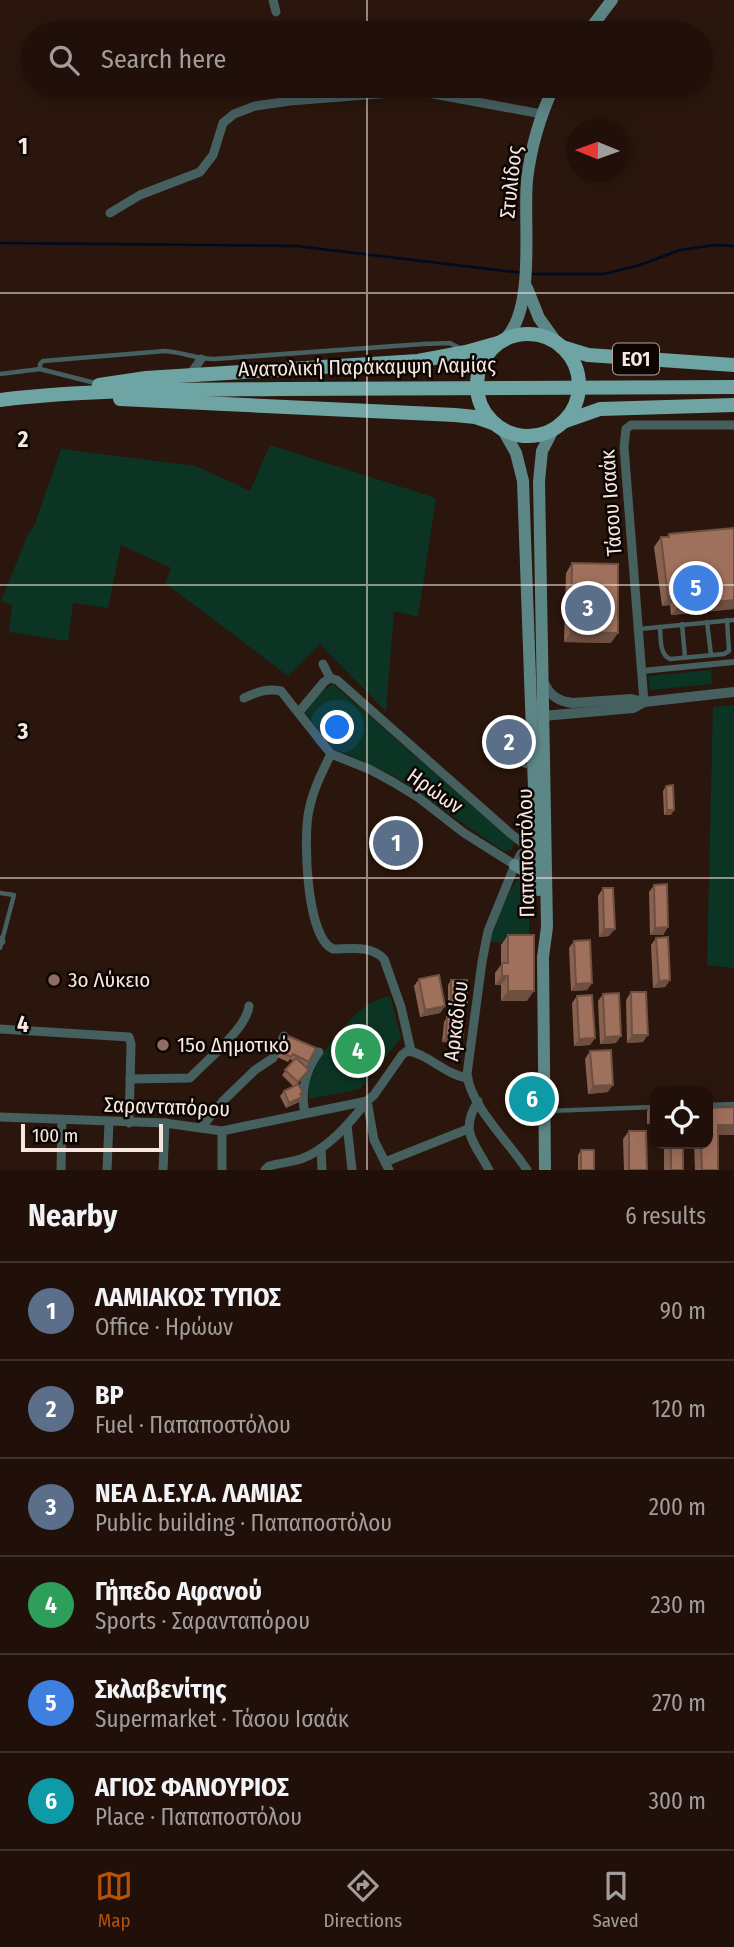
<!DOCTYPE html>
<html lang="en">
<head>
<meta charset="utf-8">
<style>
	body { margin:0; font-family:"Fira Sans Condensed",sans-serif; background:#2d1e17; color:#f1f3f6 }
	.controls { position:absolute; right:21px; bottom:21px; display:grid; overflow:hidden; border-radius:14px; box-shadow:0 4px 18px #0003 }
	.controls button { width:63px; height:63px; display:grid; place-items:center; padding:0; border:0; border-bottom:2px solid #3d302a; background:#201009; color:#f1f3f6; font:35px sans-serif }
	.compass { position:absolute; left:566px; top:119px; width:63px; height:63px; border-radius:50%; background:#201009; box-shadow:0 4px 18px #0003; rotate:271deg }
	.scale { position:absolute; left:21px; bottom:18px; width:142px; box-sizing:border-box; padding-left:7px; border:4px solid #f6e7e0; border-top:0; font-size:19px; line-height:24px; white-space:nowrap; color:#f6e7e0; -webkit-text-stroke:5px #0c0502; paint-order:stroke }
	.you { position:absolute; left:338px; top:728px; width:24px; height:24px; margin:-18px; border:5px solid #fff; border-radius:50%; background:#1a73e8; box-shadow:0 0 0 10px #1a73e833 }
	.badge { display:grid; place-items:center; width:46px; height:46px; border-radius:50%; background:#b45309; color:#fff; font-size:23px; font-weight:700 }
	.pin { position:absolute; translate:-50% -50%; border:4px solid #fff; box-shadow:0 2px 7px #0006 }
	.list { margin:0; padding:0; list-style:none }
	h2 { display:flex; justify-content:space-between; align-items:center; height:91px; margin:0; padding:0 28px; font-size:30px }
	h2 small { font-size:23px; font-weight:400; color:#a29d9c }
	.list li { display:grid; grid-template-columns:46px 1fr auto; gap:21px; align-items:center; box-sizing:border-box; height:98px; padding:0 28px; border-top:2px solid #3d302a }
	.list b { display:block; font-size:26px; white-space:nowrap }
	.list p { margin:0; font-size:23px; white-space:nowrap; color:#a29d9c }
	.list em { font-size:23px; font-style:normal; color:#a29d9c }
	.icon { flex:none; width:38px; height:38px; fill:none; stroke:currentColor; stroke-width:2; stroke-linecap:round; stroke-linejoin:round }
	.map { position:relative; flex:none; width:734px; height:1170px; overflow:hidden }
	.search { position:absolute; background:#201009; box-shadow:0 4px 18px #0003; left:21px; right:21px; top:21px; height:77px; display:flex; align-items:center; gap:18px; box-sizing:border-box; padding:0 24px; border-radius:38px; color:#a29d9c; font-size:26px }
	.sheet { height:679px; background:#201009 }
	nav { display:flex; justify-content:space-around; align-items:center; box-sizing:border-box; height:98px; border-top:2px solid #3d302a; background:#201009; font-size:19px; color:#a29d9c }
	nav a { display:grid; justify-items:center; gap:4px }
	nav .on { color:#b45309 }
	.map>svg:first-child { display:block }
</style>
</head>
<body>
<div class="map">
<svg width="734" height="1170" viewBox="0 0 734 1170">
	<rect width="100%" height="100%" fill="#2a160c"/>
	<!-- green -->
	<g fill="#0c3424">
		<path d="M 270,445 L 436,498 L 418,617 L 394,611 L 386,712 L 320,644 L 288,676 L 165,583 L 171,568 L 121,545 L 108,608 L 73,603 L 68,641 L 9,632 L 12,605 L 1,601 L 29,532 L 33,529 L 61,449 L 196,466 L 250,491 Z"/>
		<path d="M 711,670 L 712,684 L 650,690 L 648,676 Z"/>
		<path d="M 333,684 L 514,842 L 512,850 L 503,851 L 395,776 L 333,748 L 304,712 L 320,692 Z"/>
		<path d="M 734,705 L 734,968 L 707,965 L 713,707 Z"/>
		<path d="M 521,877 L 527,877 L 529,881 L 529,943 L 489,942 C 492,920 505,893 521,877 Z"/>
		<path d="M 390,996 L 401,1038 L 360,1089 L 309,1099 C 303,1070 346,1019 369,1004 C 375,1000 383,998 390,996 Z"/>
	</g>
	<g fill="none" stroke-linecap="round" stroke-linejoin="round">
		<!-- stream -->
		<g stroke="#000b1f" stroke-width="2.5">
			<path d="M 0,243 L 296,246 L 523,273"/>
			<path d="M 530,274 L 604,274 L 640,265 L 680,250 L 715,245 L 734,246"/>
		</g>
		<!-- service -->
		<g stroke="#465f5f" stroke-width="4.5">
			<path d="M 40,369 L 40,364 L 43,361 L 165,351 C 182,352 197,359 214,359 L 423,344 L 450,343 L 463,350"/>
			<path d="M 0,374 L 40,369 L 95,383"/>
			<path d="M 707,622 L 711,655"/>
			<path d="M 682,624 L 685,657"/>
			<path d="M 660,627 C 661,638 659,654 670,659 L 724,654 L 729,651 L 727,620"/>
			<path d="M 639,629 L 734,620"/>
			<path d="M 514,743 L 514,760 L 526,766"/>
			<path d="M 0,893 L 14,895 L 0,948"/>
			<path d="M 708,1105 L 734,1104"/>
			<path d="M 548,1111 L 655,1107"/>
		</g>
		<!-- pedestrian -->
		<path stroke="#465f5f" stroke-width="6" d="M 642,671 L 734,662"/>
		<!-- minor -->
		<g stroke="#465f5f" stroke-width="9">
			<path d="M 273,0 L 276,12"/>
			<path d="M 110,213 L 140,195 L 200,172 L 213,155 L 223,123 L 234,114 L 255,106 L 290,101 L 404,92 L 428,93 L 542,114"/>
			<path d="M 190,375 L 201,359"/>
			<path d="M 323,664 L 330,678"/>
			<path d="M 244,698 C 257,692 267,688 281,691 L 331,754 L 369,769 L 393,782 L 419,798 L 464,833 L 515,865"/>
			<path d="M 644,702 L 624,447 L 626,429 L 631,425 L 734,425"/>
			<path d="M 299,712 L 324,682 L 330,678 L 337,680 L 511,834 L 528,847"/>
			<path d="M 331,754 C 322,772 313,790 309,810 C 303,836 306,938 333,949 C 351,949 371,945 384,959 L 401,1007 L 411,1051"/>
			<path d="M 0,940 L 1,941"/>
			<path d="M 0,1029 L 129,1037 L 131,1044 L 129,1123"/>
			<path d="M 130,1079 L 190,1078 C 206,1061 247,1028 249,1006"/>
			<path d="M 367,1101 L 374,1140 L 389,1170"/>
			<path d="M 478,1101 C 459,1132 474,1141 489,1170"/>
			<path d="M 305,1113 C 300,1092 306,1069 319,1052"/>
			<path d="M 0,1117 L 165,1123 L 222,1131 L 367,1101 L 374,1095 L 402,1055 L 407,1051 C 427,1053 445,1075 468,1078"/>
			<path d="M 347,1125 L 352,1170"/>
			<path d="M 201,1128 L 223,1101 L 255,1070 L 273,1058 L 284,1036"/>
			<path d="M 321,1148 L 322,1170"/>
			<path d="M 385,1162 L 468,1129"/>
			<path d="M 61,1170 L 62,1120"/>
			<path d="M 107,1170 L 109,1122"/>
			<path d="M 163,1170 L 165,1123"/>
			<path d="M 222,1170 L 222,1131"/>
			<path d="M 265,1170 L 269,1166 C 280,1163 291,1162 301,1159 C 328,1149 350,1123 367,1101"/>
			<path d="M 527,1170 C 510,1143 470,1106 467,1074 L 482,962 L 488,931 L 515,865 L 521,854 L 536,842"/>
		</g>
		<!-- tertiary -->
		<g stroke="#465f5f" stroke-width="10">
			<path d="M 544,683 C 550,696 559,702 573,703 L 631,699 L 644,702 L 734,692"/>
			<path d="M 537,713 L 543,716 L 633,708 L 644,702"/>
		</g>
		<!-- secondary -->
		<g stroke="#5d8686" stroke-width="12">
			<path d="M 587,33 L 612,0"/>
			<path d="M 527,288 L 539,318 L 557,343"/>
			<path d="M 506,338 C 536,306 523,223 527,180 C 531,146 540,116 554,86"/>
			<path d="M 503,430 L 516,453 L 523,481 L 537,873"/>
			<path d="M 515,865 L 533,876 L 538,890"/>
			<path d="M 545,1170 L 543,957 L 547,927 L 539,481 L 542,451 L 554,428"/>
		</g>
		<!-- primary -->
		<g stroke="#6ea4a4" stroke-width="14">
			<circle cx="528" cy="385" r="51"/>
			<path d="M 562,347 L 588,355 L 734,365"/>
			<path d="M 99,385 L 146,378 L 418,361 L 466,352 L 498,343"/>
			<path d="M 120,399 L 455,415 L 475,417 L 495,424"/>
			<path d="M 0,400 C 93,389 188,390 282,389 C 432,387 583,387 734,387"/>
			<path d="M 563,422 L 600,409 L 734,405"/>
		</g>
	</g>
	<!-- wall -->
	<g fill="#89614f">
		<path d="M 734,528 L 734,609 L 671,615 L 670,605 L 662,606 L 654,547 L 661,537 L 667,537 L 669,534 Z"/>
		<path d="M 572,563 L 611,643 L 564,642 L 566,573 Z"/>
		<path d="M 666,786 L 671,815 L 664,815 L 663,791 Z"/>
		<path d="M 654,885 L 668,927 L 663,935 L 650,935 L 649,892 Z"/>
		<path d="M 603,888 L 609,936 L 599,937 L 598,896 Z"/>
		<path d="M 508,935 L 527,1001 L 501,1001 L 501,985 L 495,985 L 495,973 L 501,965 L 501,945 Z"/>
		<path d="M 656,938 L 670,980 L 665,987 L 653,988 L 651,945 Z"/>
		<path d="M 574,941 L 592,983 L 587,990 L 571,991 L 569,948 Z"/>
		<path d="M 419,979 L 445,1006 L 440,1013 L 420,1017 L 414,986 Z"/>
		<path d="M 451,980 L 464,1008 L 448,1008 L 448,985 Z"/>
		<path d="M 631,992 L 643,1042 L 627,1043 L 626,1000 Z"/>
		<path d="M 603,994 L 616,1043 L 600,1044 L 598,1001 Z"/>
		<path d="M 577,996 L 595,1038 L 590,1045 L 574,1046 L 572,1003 Z"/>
		<path d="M 447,1017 L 463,1038 L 460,1043 L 442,1042 L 444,1022 Z"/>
		<path d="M 288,1036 L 309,1062 L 306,1067 L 309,1070 L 296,1085 L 302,1097 L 299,1102 L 286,1108 L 280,1096 L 284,1091 L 294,1087 L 282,1075 L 293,1061 L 290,1059 L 288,1062 L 277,1057 Z"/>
		<path d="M 590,1051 L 608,1092 L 588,1094 L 585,1059 Z"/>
		<path d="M 530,1084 L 538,1109 L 527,1109 L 527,1089 Z"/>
		<path d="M 650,1106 L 655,1124 L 647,1124 L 647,1111 Z"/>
		<path d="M 734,1107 L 734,1135 L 718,1135 L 718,1170 L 695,1170 L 694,1144 L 708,1144 Z"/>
		<path d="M 629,1131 L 647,1170 L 624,1170 L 623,1139 Z"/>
		<rect x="664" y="1144" width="19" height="26"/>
		<path d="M 581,1150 L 594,1170 L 578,1170 L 578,1155 Z"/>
	</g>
	<!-- shaded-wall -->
	<g fill="#6f4f40">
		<path d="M 677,596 L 670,605 L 662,606 L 668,597 Z"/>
		<path d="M 734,600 L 734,609 L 671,615 L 678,606 Z"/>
		<path d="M 571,632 L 618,633 L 611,643 L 564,642 Z"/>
		<path d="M 503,745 L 524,745 L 523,747 L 501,748 Z"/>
		<path d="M 667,810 L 674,810 L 671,815 L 664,815 Z"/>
		<path d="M 668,927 L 663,935 L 650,935 L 655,928 Z"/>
		<path d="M 604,929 L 615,929 L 609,936 L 599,937 Z"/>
		<path d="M 502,976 L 508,976 L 501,985 L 495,985 Z"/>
		<path d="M 670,980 L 665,987 L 653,988 L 659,981 Z"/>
		<path d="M 592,983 L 587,990 L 571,991 L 576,984 Z"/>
		<path d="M 508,991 L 534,991 L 527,1001 L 501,1001 Z"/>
		<path d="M 451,1003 L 467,1003 L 464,1008 L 448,1008 Z"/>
		<path d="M 445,1006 L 440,1013 L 420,1017 L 425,1010 Z"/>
		<path d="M 632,1035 L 648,1035 L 643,1042 L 627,1043 Z"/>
		<path d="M 621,1036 L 616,1043 L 600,1044 L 605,1037 Z"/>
		<path d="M 446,1037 L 463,1038 L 460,1043 L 442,1042 Z"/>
		<path d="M 595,1038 L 590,1045 L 574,1046 L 579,1039 Z"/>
		<path d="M 613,1085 L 608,1092 L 588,1094 L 593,1086 Z"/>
		<path d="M 302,1097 L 299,1102 L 286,1108 L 289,1103 Z"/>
		<path d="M 531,1104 L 541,1104 L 538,1109 L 527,1109 Z"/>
		<path d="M 650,1119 L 655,1119 L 655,1124 L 647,1124 Z"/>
		<path d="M 718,1125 L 734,1125 L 734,1135 L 711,1135 Z"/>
	</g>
	<!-- building -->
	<g fill="#9f715c" stroke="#6f4f40" stroke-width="2">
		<path d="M 734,528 L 734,600 L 678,606 L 677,596 L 668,597 L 661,537 L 669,537 L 669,534 Z"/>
		<path d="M 572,563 L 618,564 L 618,633 L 571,632 Z"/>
		<path d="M 524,733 L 524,745 L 503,745 L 502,734 Z"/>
		<path d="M 673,785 L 674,810 L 667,810 L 666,786 Z"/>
		<path d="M 667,884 L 668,927 L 655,928 L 654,885 Z"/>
		<path d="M 603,888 L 613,888 L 615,929 L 604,929 Z"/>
		<path d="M 508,935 L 534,935 L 534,991 L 508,991 L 508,976 L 502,976 L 502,963 L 508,963 Z"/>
		<path d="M 668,937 L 670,980 L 659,981 L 656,938 Z"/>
		<path d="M 590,940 L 592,983 L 576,984 L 574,941 Z"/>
		<path d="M 439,975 L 445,1006 L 425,1010 L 419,979 Z"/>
		<rect x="451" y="980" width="16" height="23"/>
		<path d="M 631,992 L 646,992 L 648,1035 L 632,1035 Z"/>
		<path d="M 619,993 L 621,1036 L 605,1037 L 603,994 Z"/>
		<path d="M 592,995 L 595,1038 L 579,1039 L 577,996 Z"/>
		<path d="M 447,1017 L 464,1018 L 463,1038 L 446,1037 Z"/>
		<path d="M 288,1036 L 316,1048 L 309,1062 L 293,1054 L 291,1057 L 281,1052 Z"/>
		<path d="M 611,1050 L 613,1085 L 593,1086 L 590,1051 Z"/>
		<path d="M 296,1058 L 309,1070 L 298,1082 L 285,1070 Z"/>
		<path d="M 541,1083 L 541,1104 L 531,1104 L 530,1084 Z"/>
		<path d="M 298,1084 L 303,1092 L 300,1094 L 302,1097 L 289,1103 L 284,1091 Z"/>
		<rect x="650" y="1106" width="5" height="13"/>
		<path d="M 734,1107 L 734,1125 L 718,1125 L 718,1170 L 702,1170 L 701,1144 L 708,1144 L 708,1108 Z"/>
		<path d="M 629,1131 L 646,1131 L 647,1170 L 629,1170 Z"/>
		<rect x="671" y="1144" width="12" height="26"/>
		<rect x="581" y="1150" width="13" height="20"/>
	</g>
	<!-- grid -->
	<path fill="none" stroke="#f6e7e0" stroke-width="2" stroke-opacity="0.55" d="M 367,0 L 367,33M 367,86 L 367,1170M 0,293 L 734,293M 0,585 L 734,585M 0,878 L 734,878"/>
	<!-- markers -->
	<g fill="#8d6e63" stroke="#0c0502" stroke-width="2.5">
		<circle cx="54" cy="980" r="7"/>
		<circle cx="163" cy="1045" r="7"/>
	</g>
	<g text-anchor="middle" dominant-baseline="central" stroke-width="5" stroke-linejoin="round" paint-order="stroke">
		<!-- shield labels -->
		<rect fill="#0c0502" stroke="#b0a39d" stroke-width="2" x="613" y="343.5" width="46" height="31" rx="5"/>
		<g font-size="19" font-weight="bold" fill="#f6e7e0">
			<text x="636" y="359">ΕΟ1</text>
		</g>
		<!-- street labels -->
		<g font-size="21" fill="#f6e7e0" stroke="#0c0502">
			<text transform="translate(511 182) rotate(-84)">Στυλίδος</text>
			<text transform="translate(367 367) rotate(-1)">Ανατολική Παράκαμψη Λαμίας</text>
			<text transform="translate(611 503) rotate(-94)">Τάσου Ισαάκ</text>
			<text transform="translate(435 791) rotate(35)">Ηρώων</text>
			<text transform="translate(526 853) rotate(-91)">Παπαποστόλου</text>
			<text transform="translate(456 1021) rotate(-83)">Αρκαδίου</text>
			<text transform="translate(167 1107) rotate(2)">Σαρανταπόρου</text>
		</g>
		<!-- poi labels -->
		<g font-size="21" fill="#f6e7e0" stroke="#0c0502" text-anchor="start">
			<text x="68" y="980">3ο Λύκειο</text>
			<text x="177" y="1045">15ο Δημοτικό</text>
		</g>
	</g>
	<g font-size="23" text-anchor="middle" font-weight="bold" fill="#f6e7e0" stroke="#0c0502" stroke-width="5" stroke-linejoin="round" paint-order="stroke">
		<text x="23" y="154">1</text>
		<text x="23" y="447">2</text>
		<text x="23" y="739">3</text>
		<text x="23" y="1032">4</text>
	</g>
</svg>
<div class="controls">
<button><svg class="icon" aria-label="locate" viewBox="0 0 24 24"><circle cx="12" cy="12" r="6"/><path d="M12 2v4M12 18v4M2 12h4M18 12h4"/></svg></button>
</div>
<svg class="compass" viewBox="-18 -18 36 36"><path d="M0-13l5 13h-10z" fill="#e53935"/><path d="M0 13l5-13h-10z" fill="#a29d9c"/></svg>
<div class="scale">100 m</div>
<div class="you"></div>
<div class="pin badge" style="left:396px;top:843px;background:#5c6f8a">1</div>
<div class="pin badge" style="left:509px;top:742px;background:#5c6f8a">2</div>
<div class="pin badge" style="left:588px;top:608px;background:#5c6f8a">3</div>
<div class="pin badge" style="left:358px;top:1051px;background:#2e9e5b">4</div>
<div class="pin badge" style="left:696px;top:588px;background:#3f7fe0">5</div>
<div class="pin badge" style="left:532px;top:1099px;background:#0f9aa8">6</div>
<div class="search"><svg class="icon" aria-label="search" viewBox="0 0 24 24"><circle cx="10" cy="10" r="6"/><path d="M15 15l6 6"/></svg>Search here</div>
</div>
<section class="sheet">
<h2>Nearby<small>6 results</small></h2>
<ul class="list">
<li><span class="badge" style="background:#5c6f8a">1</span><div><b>ΛΑΜΙΑΚΟΣ ΤΥΠΟΣ</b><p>Office · Ηρώων</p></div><em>90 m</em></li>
<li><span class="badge" style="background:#5c6f8a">2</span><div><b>BP</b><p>Fuel · Παπαποστόλου</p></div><em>120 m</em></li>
<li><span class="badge" style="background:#5c6f8a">3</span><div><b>ΝΕΑ Δ.Ε.Υ.Α. ΛΑΜΙΑΣ</b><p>Public building · Παπαποστόλου</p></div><em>200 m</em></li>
<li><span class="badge" style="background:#2e9e5b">4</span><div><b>Γήπεδο Αφανού</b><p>Sports · Σαρανταπόρου</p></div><em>230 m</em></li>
<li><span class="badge" style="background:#3f7fe0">5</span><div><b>Σκλαβενίτης</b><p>Supermarket · Τάσου Ισαάκ</p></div><em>270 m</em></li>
<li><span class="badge" style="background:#0f9aa8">6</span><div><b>ΑΓΙΟΣ ΦΑΝΟΥΡΙΟΣ</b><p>Place · Παπαποστόλου</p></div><em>300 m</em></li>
</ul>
</section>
<nav>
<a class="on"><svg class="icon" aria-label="map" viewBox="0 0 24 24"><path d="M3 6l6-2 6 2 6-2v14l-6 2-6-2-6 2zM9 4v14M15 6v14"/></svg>Map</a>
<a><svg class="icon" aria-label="directions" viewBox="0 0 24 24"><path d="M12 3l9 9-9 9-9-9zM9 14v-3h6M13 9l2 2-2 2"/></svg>Directions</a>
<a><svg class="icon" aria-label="saved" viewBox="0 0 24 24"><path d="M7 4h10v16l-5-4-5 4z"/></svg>Saved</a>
</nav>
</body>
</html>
